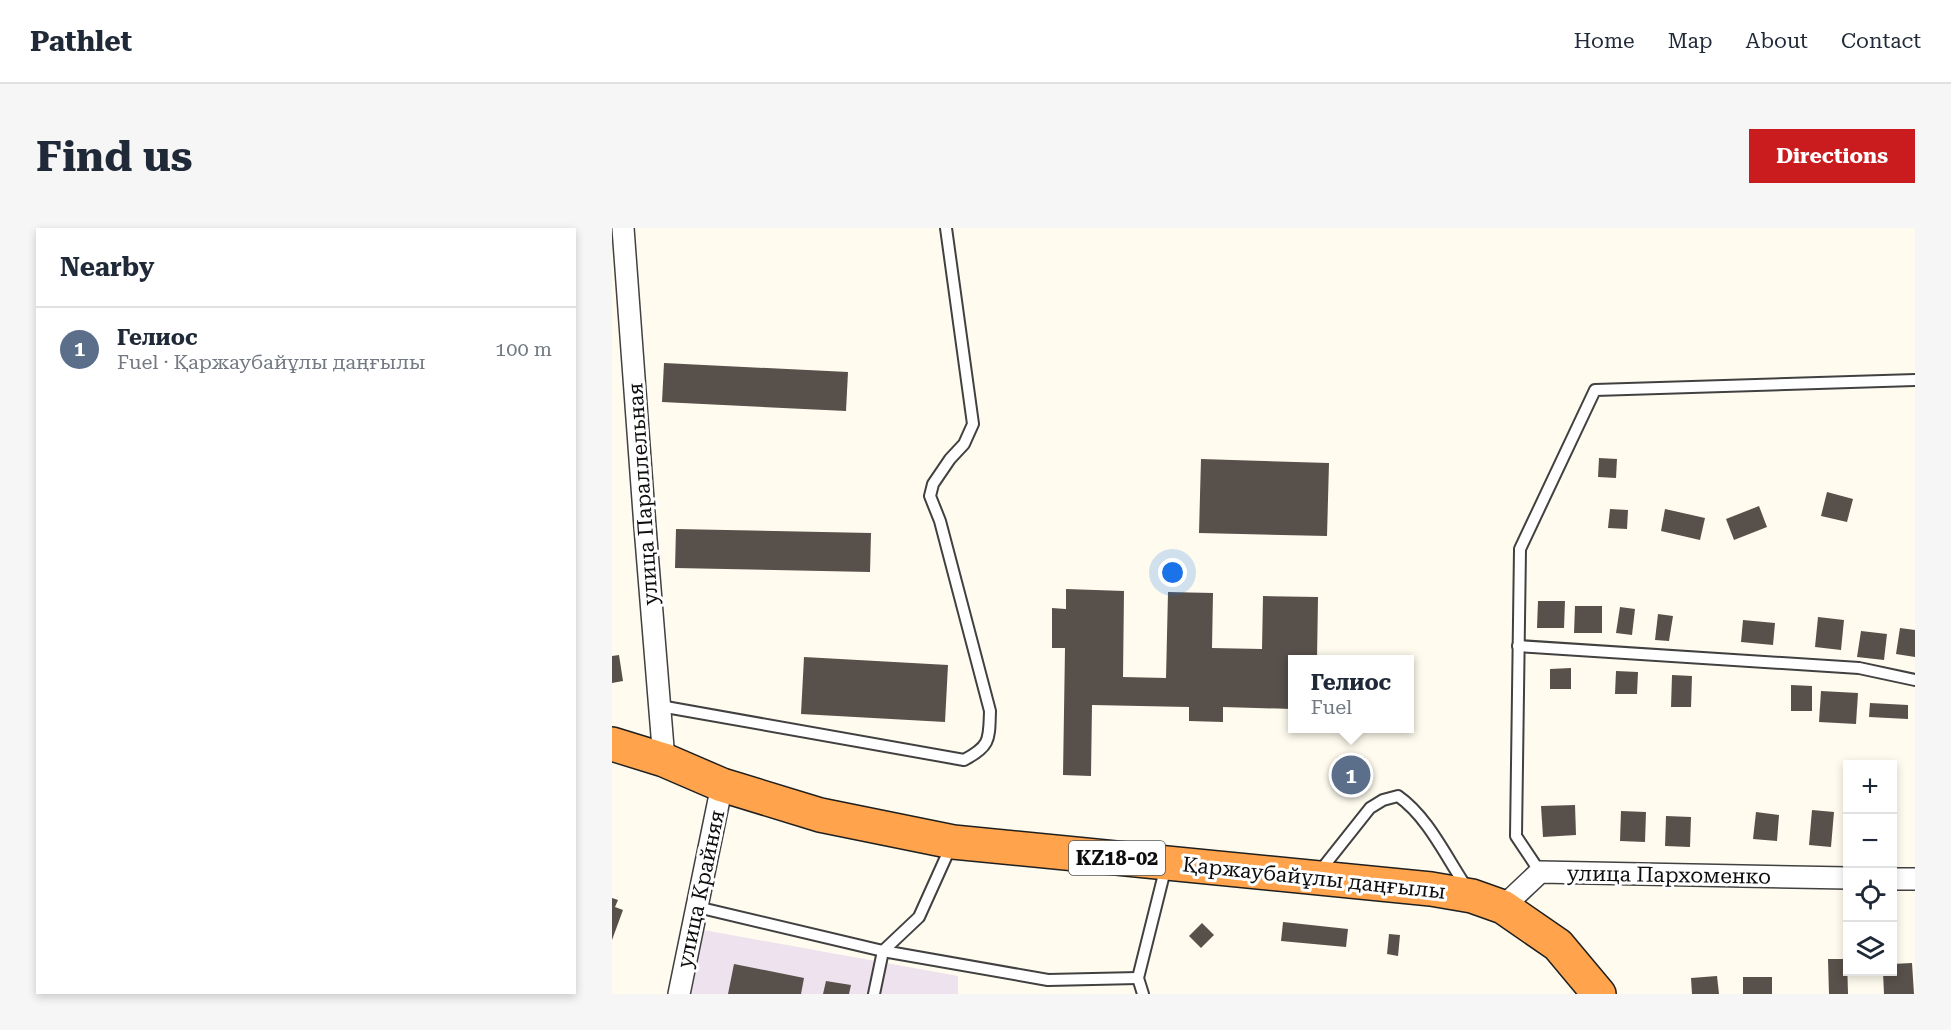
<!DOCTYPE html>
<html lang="en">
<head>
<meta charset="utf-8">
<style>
	body { margin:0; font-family:"Roboto Serif",serif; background:#f6f6f7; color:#1f2937 }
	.controls { position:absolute; right:18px; bottom:18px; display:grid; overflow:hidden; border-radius:0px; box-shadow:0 3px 9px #0003 }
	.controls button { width:54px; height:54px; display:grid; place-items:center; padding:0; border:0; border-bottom:2px solid #e0e1e3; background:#fff; color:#1f2937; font:30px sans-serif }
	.you { position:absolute; left:561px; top:345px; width:21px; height:21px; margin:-15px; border:4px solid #fff; border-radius:50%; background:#1a73e8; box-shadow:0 0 0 9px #1a73e833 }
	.badge { display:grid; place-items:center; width:39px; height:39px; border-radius:50%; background:#ca1b1e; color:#fff; font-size:20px; font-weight:700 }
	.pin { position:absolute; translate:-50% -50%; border:3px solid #fff; box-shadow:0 2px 6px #0006 }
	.popup { position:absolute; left:676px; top:427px; width:126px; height:78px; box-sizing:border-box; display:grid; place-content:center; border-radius:0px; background:#fff; filter:drop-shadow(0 2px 4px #0005); font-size:20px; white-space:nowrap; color:#747a83 }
	.popup b { font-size:22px; color:#1f2937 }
	.popup::after { content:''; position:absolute; left:50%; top:100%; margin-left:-12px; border:12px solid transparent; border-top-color:#fff }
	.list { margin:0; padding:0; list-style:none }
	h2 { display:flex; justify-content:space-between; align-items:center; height:78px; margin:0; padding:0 24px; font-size:26px }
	h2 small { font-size:20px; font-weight:400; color:#747a83 }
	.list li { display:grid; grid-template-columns:39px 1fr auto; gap:18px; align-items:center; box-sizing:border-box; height:84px; padding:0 24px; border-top:2px solid #e0e1e3 }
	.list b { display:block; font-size:22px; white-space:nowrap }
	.list p { margin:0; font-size:20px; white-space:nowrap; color:#747a83 }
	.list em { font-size:20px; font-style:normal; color:#747a83 }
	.icon { flex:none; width:33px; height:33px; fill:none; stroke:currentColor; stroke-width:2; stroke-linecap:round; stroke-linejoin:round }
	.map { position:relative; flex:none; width:1303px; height:766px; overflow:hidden; border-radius:0px }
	header { display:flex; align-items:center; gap:36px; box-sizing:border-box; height:84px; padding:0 30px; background:#fff; border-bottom:2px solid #e0e1e3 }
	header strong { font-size:28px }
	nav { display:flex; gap:33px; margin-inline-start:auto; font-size:21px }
	.intro { display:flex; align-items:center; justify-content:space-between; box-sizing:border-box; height:144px; padding:0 36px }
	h1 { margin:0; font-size:42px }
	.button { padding:15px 27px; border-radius:0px; background:#ca1b1e; color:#fff; font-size:21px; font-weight:700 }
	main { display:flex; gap:36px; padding:0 36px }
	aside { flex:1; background:#fff; border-radius:0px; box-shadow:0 3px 9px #0003 }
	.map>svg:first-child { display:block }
</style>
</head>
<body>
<header>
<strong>Pathlet</strong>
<nav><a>Home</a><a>Map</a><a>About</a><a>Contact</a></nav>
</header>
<div class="intro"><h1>Find us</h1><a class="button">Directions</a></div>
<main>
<aside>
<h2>Nearby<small></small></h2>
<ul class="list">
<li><span class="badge" style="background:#5c6f8a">1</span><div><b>Гелиос</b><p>Fuel · Қаржаубайұлы даңғылы</p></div><em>100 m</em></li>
</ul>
</aside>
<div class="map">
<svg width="1303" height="766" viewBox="0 0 1303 766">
	<rect width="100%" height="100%" fill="#fffcef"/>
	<!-- industrial -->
	<path fill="#ede2ed" d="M 86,701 L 346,748 L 346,766 L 76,766 Z"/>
	<!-- building -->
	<g fill="#58504a">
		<path d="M 52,135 L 236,144 L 234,183 L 50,174 Z"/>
		<path d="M 987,230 L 1005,231 L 1004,250 L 986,249 Z"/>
		<path d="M 589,231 L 717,235 L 715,308 L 587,305 Z"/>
		<path d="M 1215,264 L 1241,271 L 1235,294 L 1209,288 Z"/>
		<path d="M 1147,278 L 1155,299 L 1122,312 L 1114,291 Z"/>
		<path d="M 998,281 L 1016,282 L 1015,301 L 996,300 Z"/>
		<path d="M 1053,281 L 1093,290 L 1088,312 L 1049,303 Z"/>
		<path d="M 64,301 L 259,305 L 258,344 L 63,340 Z"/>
		<path d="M 454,361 L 512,363 L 511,449 L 554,450 L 556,364 L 601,365 L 600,420 L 650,421 L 651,368 L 706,369 L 705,432 L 680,432 L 680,481 L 611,479 L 611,494 L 577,493 L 577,479 L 480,477 L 479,548 L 451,547 L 453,420 L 440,420 L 440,380 L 454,381 Z"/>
		<path d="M 926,373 L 953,373 L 952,400 L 925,400 Z"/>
		<path d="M 963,378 L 990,378 L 990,405 L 962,405 Z"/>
		<path d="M 1008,379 L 1023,381 L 1020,407 L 1004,405 Z"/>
		<path d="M 1046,386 L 1061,388 L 1057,413 L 1043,412 Z"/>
		<path d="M 1206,389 L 1232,392 L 1229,422 L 1203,419 Z"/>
		<path d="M 1131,392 L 1163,395 L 1161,417 L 1129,414 Z"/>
		<path d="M 1288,400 L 1303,402 L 1303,429 L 1284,426 Z"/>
		<path d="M 1249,403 L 1275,406 L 1272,432 L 1245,429 Z"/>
		<path d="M 7,427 L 11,453 L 0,455 L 0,428 Z"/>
		<path d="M 192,429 L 336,437 L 333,494 L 189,486 Z"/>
		<path d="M 959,440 L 959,461 L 938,461 L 938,441 Z"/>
		<path d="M 1004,443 L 1026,444 L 1025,466 L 1003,466 Z"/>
		<path d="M 1060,447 L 1080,448 L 1079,479 L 1059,479 Z"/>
		<path d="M 1179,457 L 1200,458 L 1200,483 L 1179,483 Z"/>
		<path d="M 1209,463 L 1246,465 L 1244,496 L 1207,494 Z"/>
		<path d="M 1258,475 L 1296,477 L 1296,491 L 1257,489 Z"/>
		<rect x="725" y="529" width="28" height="35"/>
		<path d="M 963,577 L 964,607 L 931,609 L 929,578 Z"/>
		<path d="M 1200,582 L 1222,584 L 1219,619 L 1197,617 Z"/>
		<path d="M 1009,583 L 1034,584 L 1033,614 L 1008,613 Z"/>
		<path d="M 1144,584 L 1167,587 L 1165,613 L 1141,611 Z"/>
		<path d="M 1054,588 L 1079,589 L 1078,619 L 1053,618 Z"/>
		<path d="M 0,670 L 6,672 L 3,679 L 11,682 L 0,712 Z"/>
		<path d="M 671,694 L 736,701 L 734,719 L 669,713 Z"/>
		<path d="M 590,695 L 602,707 L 589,720 L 577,708 Z"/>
		<path d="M 777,706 L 788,707 L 786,728 L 775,726 Z"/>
		<path d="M 1216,731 L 1235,731 L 1236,766 L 1217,766 Z"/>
		<path d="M 1300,735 L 1302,766 L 1272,766 L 1271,744 L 1280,744 L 1280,736 Z"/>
		<path d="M 122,736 L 192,750 L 189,766 L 116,766 Z"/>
		<path d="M 1105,748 L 1107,766 L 1080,766 L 1079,750 Z"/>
		<rect x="1131" y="749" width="29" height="17"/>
		<path d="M 214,753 L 239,757 L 237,766 L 211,766 Z"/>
	</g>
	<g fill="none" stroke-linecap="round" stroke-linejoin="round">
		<!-- lane casing -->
		<g stroke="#414141" stroke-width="14">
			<g id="lane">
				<path d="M 906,418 L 1247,440 L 1303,452"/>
				<path d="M 48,478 L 352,532 C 379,518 377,511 378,483 L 328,293 L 318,268 L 321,256 L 338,231 L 352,216 L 361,196 L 334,0"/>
				<path d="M 708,643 L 758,580 L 771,572 L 786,568 C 816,589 834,629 855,660"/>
				<path d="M 928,644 L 904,608 L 908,321 L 983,162 L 1303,152"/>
				<path d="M 85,679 L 271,723 L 436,752 L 526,750"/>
				<path d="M 262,766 L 271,723 L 307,689 L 339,618"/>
				<path d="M 531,766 L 526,750 L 554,638"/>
			</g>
		</g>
		<!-- street casing -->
		<g stroke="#414141" stroke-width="24">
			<g id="street">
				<path d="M 11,0 L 33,299 L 52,532"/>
				<path d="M 1280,651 L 1303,651"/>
				<path d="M 891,679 L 928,644 L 1236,650"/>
				<path d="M 67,766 L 110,557"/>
			</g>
		</g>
		<!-- highway casing -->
		<g stroke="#1f1f1f" stroke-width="36">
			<path id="highway" d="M 0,516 L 52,532 L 110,557 L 208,587 L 341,614 L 819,661 L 860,668 L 891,679 L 946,717 L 987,766"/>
		</g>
		<!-- lane -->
		<use href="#lane" stroke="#fff" stroke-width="10"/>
		<!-- street -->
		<use href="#street" stroke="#fff" stroke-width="21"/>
		<!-- highway -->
		<use href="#highway" stroke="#ffa44d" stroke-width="33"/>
	</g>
	<g text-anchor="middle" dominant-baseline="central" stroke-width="6" stroke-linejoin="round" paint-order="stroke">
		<!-- shield labels -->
		<rect fill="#fff" stroke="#565656" stroke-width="1.5" x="457" y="613" width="96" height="34" rx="4.5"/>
		<g font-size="20" font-weight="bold" fill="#0e0e0e">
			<text x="505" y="630">KZ18-02</text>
		</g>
		<!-- street labels -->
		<g font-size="21" fill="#0e0e0e" stroke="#fff">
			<text transform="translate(31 266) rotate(-94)">улица Параллельная</text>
			<text transform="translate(1057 647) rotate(1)">улица Пархоменко</text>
			<text transform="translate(702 650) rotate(6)">Қаржаубайұлы даңғылы</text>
			<text transform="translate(89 661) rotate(-78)">улица Крайняя</text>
		</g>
	</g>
</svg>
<div class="controls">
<button>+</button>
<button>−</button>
<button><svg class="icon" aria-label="locate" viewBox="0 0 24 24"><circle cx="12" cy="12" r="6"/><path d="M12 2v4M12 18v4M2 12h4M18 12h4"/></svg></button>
<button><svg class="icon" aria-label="layers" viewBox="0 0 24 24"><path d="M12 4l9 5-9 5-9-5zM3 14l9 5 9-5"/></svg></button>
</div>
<div class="you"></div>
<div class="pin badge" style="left:739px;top:547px;background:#5c6f8a">1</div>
<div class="popup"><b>Гелиос</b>Fuel</div>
</div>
</main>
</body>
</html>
